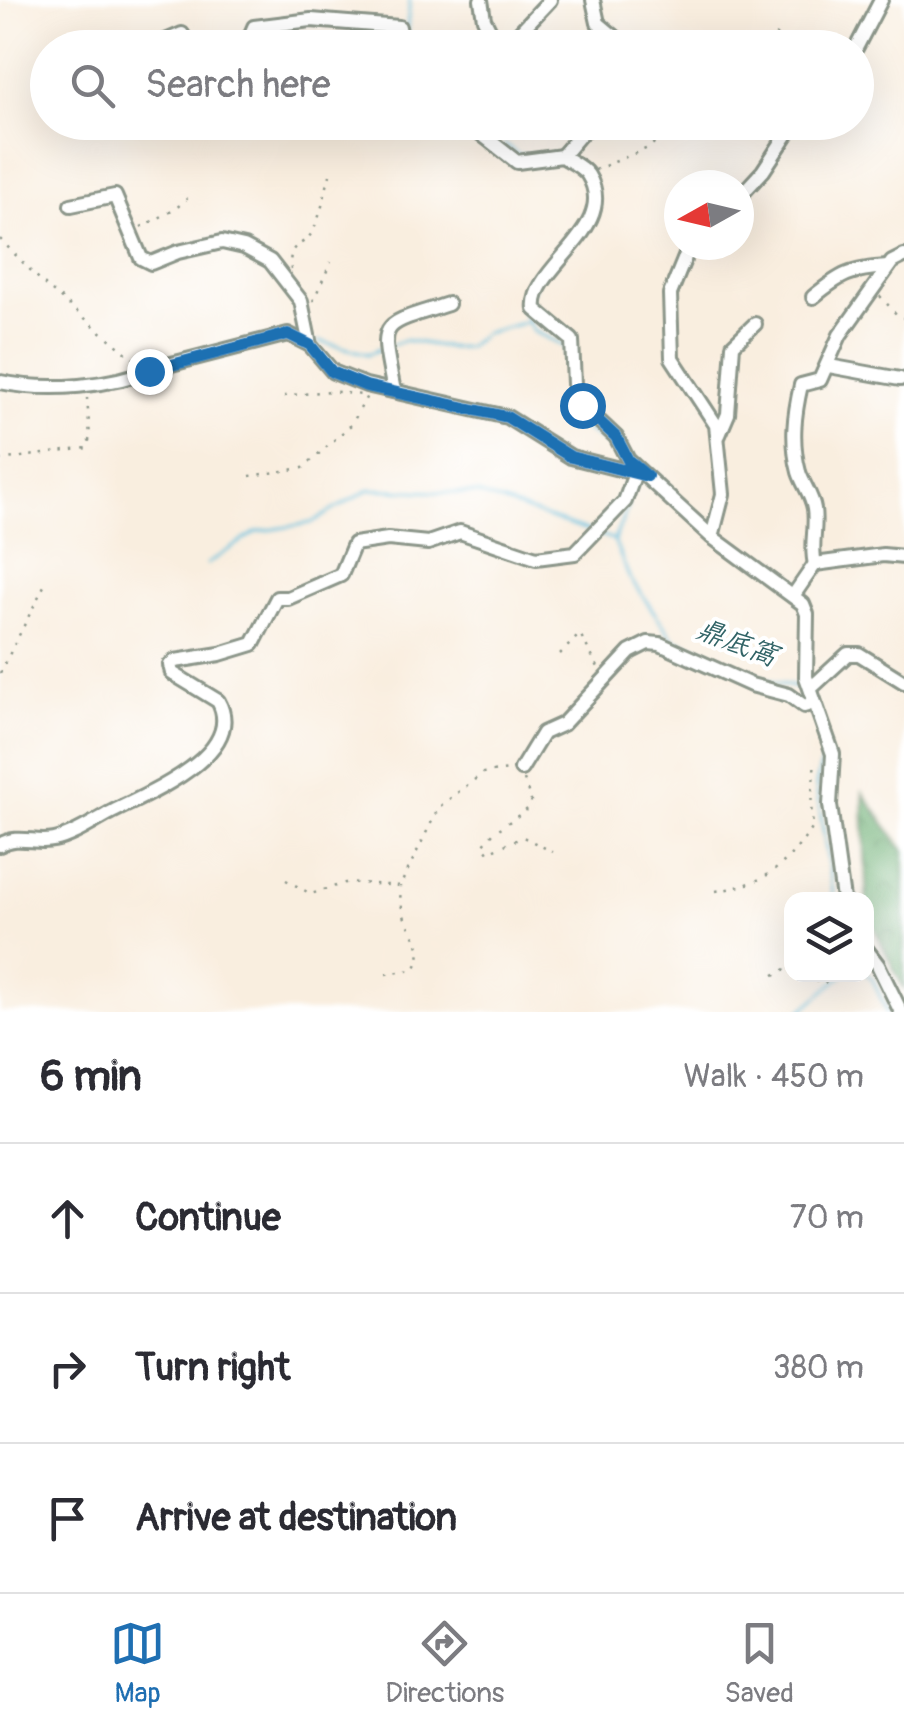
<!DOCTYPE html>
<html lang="en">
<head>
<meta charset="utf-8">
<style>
	body { margin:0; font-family:Pangolin,"LXGW WenKai TC",sans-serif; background:#f2f2f3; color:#2b2b33 }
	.controls { position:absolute; right:30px; bottom:30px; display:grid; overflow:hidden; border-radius:20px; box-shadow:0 10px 40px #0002 }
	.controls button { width:90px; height:90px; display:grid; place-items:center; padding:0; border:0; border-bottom:2px solid #e1e1e2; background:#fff; color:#2b2b33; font:50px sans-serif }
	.compass { position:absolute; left:664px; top:170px; width:90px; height:90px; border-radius:50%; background:#fff; box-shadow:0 10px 40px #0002; rotate:262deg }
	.stop { position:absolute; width:30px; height:30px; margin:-22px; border:8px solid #1f6fb2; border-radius:50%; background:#fff }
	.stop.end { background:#1f6fb2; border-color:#fff; box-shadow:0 2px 10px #0008 }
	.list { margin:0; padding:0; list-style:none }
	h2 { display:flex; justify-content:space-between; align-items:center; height:130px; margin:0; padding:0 40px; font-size:42px }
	h2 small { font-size:32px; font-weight:400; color:#7c7c81 }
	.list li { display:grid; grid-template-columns:65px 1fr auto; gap:30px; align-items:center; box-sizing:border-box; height:150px; padding:0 40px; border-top:2px solid #e1e1e2 }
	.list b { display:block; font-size:38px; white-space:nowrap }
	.list em { font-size:32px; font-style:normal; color:#7c7c81 }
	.icon { flex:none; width:55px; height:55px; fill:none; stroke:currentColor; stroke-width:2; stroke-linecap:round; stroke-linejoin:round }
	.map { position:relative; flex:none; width:904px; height:1012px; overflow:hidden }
	.search { position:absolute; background:#fff; box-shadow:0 10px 40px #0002; left:30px; right:30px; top:30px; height:110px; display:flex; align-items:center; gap:25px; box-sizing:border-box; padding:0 35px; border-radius:55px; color:#7c7c81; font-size:38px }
	.sheet { height:580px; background:#fff }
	nav { display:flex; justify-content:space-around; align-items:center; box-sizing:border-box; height:140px; border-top:2px solid #e1e1e2; background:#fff; font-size:28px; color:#7c7c81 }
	nav a { display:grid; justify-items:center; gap:5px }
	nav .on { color:#1f6fb2 }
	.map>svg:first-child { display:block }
</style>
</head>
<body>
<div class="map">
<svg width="904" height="1012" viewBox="0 0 904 1012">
	<defs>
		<pattern id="forest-crowns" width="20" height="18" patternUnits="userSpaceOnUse" patternTransform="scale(2.5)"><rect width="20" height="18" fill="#6cae72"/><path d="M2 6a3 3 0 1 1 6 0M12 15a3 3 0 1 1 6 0" fill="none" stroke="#588f5e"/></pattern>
	</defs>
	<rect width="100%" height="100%" fill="#fff"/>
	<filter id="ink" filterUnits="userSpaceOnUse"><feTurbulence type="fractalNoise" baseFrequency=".01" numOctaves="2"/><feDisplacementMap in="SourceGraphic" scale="20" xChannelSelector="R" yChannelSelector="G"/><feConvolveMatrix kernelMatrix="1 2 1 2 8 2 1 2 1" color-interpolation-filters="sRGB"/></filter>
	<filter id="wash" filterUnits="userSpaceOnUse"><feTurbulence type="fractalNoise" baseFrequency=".0048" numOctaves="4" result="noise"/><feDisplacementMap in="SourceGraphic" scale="40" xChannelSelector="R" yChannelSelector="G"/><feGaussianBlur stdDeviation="2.25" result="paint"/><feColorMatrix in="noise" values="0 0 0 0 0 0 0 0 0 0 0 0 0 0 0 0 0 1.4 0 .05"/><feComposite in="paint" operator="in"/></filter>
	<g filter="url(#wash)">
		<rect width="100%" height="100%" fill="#f9eedf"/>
		<!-- forest -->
		<path fill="url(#forest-crowns)" stroke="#467653" stroke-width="2.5" d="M 863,793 L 904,851 L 904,990 L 867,913 Z"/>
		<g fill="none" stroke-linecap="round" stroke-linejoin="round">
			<!-- stream -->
			<g stroke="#60bfde" stroke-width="2.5">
				<path d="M 410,0 L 407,26 L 410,48"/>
				<path d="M 504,144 L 519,155 L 532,154"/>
				<path d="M 534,287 L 520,305 L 533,331 L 565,346 L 567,366"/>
				<path d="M 319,341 L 368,354 L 380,349"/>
				<path d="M 392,345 L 404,340 L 451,348 L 467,347 L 485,333 L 526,322"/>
				<path d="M 571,393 L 576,424 L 613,447 L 620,457"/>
				<path d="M 628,507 L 614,540 L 629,577 L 674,640 L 713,654 L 768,681 L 798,688 L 803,698"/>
				<path d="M 598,534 L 614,540"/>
				<path d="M 207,564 L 256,532 L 311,523 L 370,489 L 478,494 L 590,532"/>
				<path d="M 820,737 L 824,751 L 816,785 L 834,899"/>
				<path d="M 866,974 L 872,978 L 887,1012"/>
				<path d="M 800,1012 L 844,974"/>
			</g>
		</g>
	</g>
	<g filter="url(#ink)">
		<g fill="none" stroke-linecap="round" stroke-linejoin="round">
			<!-- minor casing -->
			<g stroke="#8c968a" stroke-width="18">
				<g id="minor">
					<path d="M 481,0 L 484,19 L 492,35 L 507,41 L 517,35 L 550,0"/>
					<path d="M 593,0 L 598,23 L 628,48"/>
					<path d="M 149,48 L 182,34 L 190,48"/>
					<path d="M 245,48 L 254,27 L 311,20 L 399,27 L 403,48"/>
					<path d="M 856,48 L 881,0"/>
					<path d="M 442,122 L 480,133 L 517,162 L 562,156 C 570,161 583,167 588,175 C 621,228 529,268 535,309 L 572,340 L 574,384 L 582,405 L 616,437 L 628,460 L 712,537 L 803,604 L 807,614 L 806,677 L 833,754 L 830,805 L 843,899"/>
					<path d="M 562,156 L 591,122"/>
					<path d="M 739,197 L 763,171 L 795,122"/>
					<path d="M 71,205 L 115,196 L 141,258 L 151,263 L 178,252 L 222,242 L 244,247 L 270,261 L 301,301 L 310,345 L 333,372 L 366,385 L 507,417 L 571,457 L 639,474"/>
					<path d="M 690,245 L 670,294 L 672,358 L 716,425 L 723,494 L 712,537"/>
					<path d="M 813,297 C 841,274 851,269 888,267"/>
					<path d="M 829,366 L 900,379"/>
					<path d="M 0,382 C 49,392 110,387 156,368 L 288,334 L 310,345"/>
					<path d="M 394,391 C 380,319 377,327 448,304"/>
					<path d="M 719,435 L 728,414 L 733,345 L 755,324"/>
					<path d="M 815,564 C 810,545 817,529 814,509 C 812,495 803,485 799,472 C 791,442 794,415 801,385 L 820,380 L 840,335 L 892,262 L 904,256"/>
					<path d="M 793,596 L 815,564 L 883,555 L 904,557"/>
					<path d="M 811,688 L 848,654 L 859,654 L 904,682"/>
					<path d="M 521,769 L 543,733 L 563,724 L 630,652 L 648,643 L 660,644 L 751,685 L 789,695 L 804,706 L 814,703"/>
					<path d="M 0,845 C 17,834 35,844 54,840 C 73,836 93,822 110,813 C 145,795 248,754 218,701 L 172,673 L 170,665 L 175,661 L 220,654 L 253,644 L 277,598 L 288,598 L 341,575 L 354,544 L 388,539 L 428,543 L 460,532 L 536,558 L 575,553 L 625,501 L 635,473"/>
					<path d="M 866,949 L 878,965 L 901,1012"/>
				</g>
			</g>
			<!-- path -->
			<g stroke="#8c968a" stroke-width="2.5" stroke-dasharray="2.5 8" stroke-linecap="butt">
				<path d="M 758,48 L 778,34"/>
				<path d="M 595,170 L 648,148 L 680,122"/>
				<path d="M 141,227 L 174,210 L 189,197"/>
				<path d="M 0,239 L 47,287 L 140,364"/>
				<path d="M 291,270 C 287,240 302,250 313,231 C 321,215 325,193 330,175"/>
				<path d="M 880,296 L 898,316 L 904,318"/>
				<path d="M 313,301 L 331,262"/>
				<path d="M 284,396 L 330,391 L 362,395"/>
				<path d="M 0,460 L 87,448 L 90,437 L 87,398"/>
				<path d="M 250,476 L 303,468 L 352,424 L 368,394"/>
				<path d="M 560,654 L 580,634 L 599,669"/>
				<path d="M 0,673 L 46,582"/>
				<path d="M 524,780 L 531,801 L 529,808 L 493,833 L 483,845 L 488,852 L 523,837 L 553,852"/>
				<path d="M 286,880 L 311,894 L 348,882 L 400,886 L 439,807 L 483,773 L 509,770"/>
				<path d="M 716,891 C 766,883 779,871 810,832 L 813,827 L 811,805 L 815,760"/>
				<path d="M 386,974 L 413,970 C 428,951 414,937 405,918 C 401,908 400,897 400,886"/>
				<path d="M 807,974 L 820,984 L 827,982 L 832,974"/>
				<path d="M 774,975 L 792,966"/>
			</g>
			<!-- minor -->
			<use href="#minor" stroke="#fff" stroke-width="12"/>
		</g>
	</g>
	<g fill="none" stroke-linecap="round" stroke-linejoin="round" filter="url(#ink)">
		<!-- route -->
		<path stroke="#1f6fb2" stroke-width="12" d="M 149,371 L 288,334 L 310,345 L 332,372 L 366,386 L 507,417 L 571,457 L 647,476 L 628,460 L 616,437 L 582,405"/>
	</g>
	<g text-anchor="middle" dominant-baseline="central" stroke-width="8" stroke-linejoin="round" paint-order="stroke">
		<!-- water labels -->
		<g font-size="28" font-style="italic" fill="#326467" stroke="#fff">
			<text transform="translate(737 643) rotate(21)">鼎底窩</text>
		</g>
	</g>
</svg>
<div class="controls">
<button><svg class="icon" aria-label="layers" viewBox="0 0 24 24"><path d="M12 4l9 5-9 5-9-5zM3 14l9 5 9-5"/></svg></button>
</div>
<svg class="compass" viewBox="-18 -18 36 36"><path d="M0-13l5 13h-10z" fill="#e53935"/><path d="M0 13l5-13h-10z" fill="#7c7c81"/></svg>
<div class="stop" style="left:582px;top:405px"></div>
<div class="stop end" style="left:149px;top:371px"></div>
<div class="search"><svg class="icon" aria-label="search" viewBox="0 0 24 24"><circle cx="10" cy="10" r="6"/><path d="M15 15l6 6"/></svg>Search here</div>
</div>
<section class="sheet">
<h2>6 min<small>Walk · 450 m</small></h2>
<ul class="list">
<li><svg class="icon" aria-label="ahead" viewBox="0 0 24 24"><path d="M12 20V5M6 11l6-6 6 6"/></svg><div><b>Continue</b></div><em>70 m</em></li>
<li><svg class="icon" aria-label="right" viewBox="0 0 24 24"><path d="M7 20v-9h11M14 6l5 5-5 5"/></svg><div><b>Turn right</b></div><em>380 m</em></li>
<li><svg class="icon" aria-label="arrive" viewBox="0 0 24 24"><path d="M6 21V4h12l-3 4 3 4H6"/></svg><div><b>Arrive at destination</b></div></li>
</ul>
</section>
<nav>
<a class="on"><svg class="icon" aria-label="map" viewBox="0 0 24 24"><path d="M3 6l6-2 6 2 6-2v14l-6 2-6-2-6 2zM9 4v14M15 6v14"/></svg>Map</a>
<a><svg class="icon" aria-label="directions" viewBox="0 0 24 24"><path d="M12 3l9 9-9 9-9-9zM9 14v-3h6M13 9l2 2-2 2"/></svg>Directions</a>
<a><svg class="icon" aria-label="saved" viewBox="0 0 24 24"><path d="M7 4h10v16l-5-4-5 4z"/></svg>Saved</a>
</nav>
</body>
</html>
